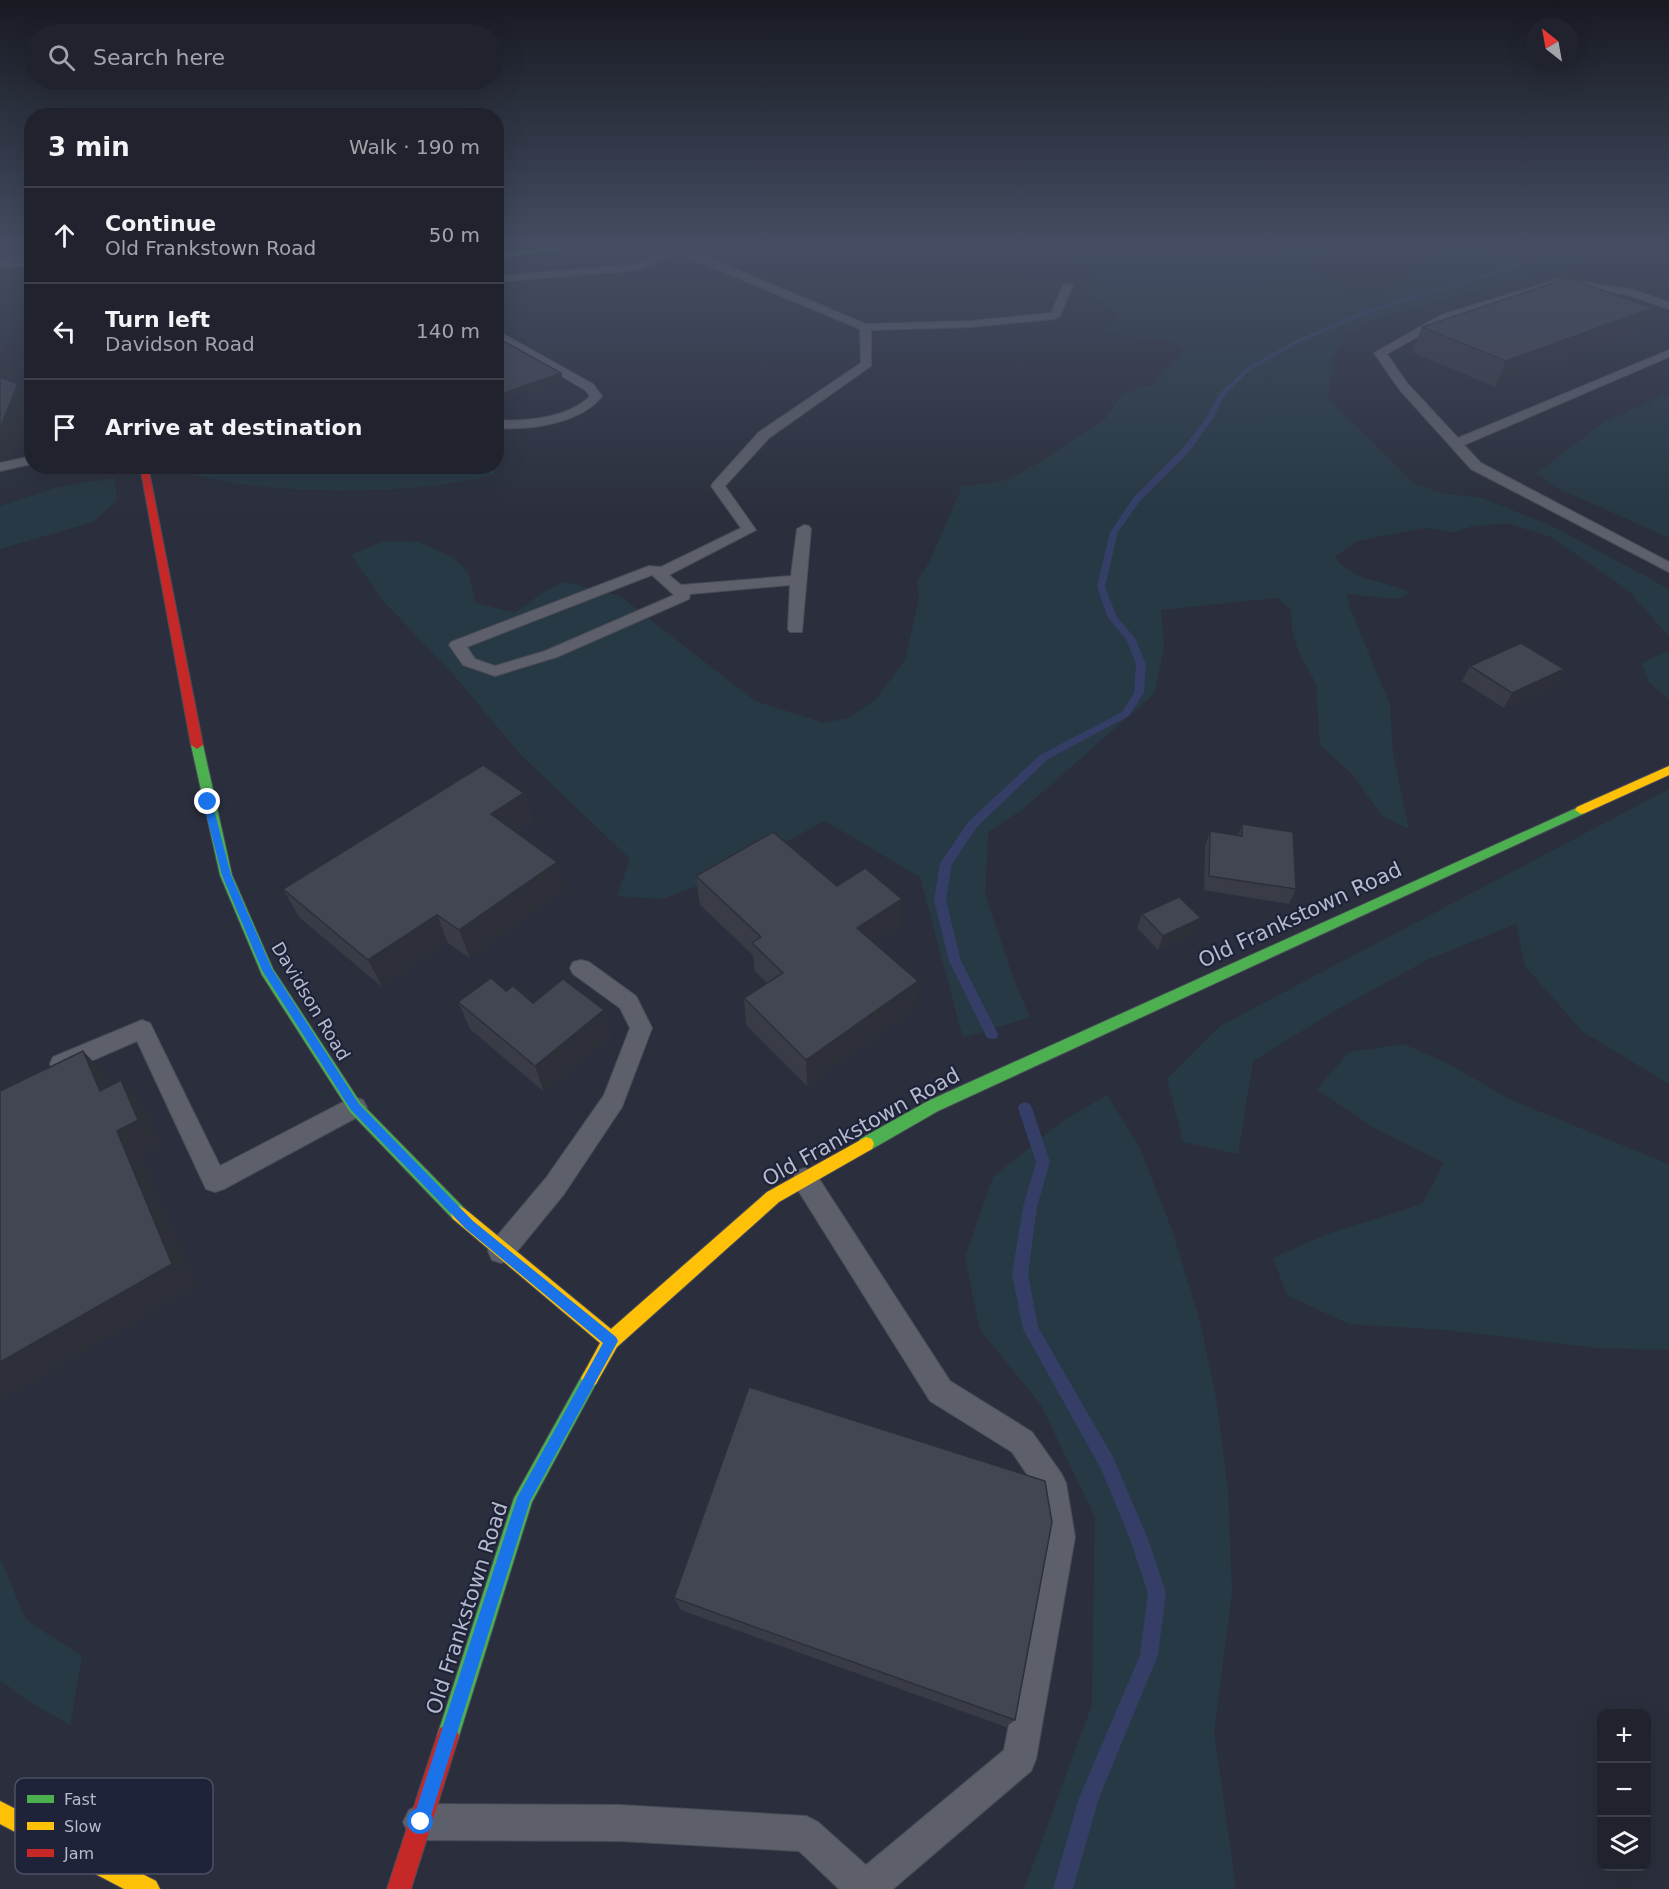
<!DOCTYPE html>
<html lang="en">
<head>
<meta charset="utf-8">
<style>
	body { margin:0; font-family:"DejaVu Sans",sans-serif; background:#282b36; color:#f1f3f6 }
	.controls { position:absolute; right:18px; bottom:18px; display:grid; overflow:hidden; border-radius:12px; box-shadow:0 6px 24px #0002 }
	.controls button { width:54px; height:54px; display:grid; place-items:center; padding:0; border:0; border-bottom:2px solid #3d404a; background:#20232e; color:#f1f3f6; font:30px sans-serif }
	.compass { position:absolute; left:1525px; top:18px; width:54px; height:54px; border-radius:50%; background:#20232e; box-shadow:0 6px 24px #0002; rotate:329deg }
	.stop { position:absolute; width:18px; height:18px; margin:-14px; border:4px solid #1a73e8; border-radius:50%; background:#fff }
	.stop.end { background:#1a73e8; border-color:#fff; box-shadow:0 2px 6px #0008 }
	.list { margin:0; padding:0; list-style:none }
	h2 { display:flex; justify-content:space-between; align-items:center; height:78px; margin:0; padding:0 24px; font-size:26px }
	h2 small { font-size:20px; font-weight:400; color:#a2a4aa }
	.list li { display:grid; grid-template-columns:39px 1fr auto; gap:18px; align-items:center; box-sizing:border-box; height:96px; padding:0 24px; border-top:2px solid #3d404a }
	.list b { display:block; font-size:22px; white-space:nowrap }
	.list p { margin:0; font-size:20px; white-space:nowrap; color:#a2a4aa }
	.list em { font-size:20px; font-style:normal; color:#a2a4aa }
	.icon { flex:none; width:33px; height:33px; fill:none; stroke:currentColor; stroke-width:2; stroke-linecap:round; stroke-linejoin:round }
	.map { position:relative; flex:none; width:1669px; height:1889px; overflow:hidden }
	.search { position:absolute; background:#20232e; box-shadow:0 6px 24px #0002; left:24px; top:24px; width:480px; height:66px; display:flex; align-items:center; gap:15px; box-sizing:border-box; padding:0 21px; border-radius:33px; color:#a2a4aa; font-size:22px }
	.panel { position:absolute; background:#20232e; box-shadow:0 6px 24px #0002; left:24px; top:108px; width:480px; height:366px; border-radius:24px }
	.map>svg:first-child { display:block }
</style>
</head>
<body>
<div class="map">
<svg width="1669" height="1889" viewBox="0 0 1669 1889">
	<rect width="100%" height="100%" fill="#2b2f3d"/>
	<!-- green -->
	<g fill="#273944">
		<path d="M 1047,247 L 1339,247 L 1310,264 L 1315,276 L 1355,293 L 1382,289 L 1415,274 L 1425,258 L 1450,250 L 1485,250 L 1504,259 L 1586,260 L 1379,318 L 1348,334 L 1333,358 L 1328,399 L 1416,485 L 1446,494 L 1482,498 L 1554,527 L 1669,589 L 1669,637 L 1629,591 L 1551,537 L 1507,523 L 1473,526 L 1454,532 L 1424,528 L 1357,541 L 1335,557 C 1354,583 1384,579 1411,593 L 1397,599 L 1347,594 L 1350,608 L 1390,705 L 1393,754 L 1409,829 L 1382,816 L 1353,775 L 1320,745 L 1316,684 L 1298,651 L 1292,628 L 1291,610 L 1278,598 L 1161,610 L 1164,648 L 1154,694 L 1022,810 L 988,832 L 985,894 L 1015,983 L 1030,1017 L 963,1038 L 920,877 L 825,821 L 716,879 L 662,899 L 617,896 L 630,859 L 520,754 L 452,673 L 384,602 L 351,555 L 384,541 L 419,542 L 452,557 L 468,572 L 476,603 L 515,613 L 542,593 L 564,582 L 620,596 L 755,701 L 824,723 L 849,718 L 876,699 L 905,660 L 919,599 L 917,581 L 929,563 L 962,487 L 1007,480 L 1037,464 L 1105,419 L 1122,394 L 1154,384 L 1184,350 C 1162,331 1130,343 1104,330 L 1117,314 L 1086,293 L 1095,282 L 1094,271 L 1071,256 Z"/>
		<path d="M 1669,393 L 1669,538 L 1553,486 L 1537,473 L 1604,422 Z"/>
		<path d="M 493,466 L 495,474 C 429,496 237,498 175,467 Z"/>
		<path d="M 115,478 L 117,500 L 93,522 L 0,549 L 0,506 L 61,486 Z"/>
		<path d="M 1669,650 L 1669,699 L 1649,683 L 1642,663 Z"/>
		<path d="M 1669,789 L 1669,1084 L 1583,1032 L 1525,966 L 1516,924 L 1429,959 L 1338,1009 L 1253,1061 L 1238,1154 L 1183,1142 L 1167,1079 L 1220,1026 Z"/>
		<path d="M 1404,1044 L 1451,1065 L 1511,1100 L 1669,1164 L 1669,1350 L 1598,1348 L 1446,1330 L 1349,1324 L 1287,1295 L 1273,1258 L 1325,1235 L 1422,1204 L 1444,1163 L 1372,1127 L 1317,1089 L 1349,1052 Z"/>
		<path d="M 1107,1095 L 1140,1148 L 1172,1230 L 1200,1322 L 1216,1398 L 1228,1492 L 1232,1593 L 1214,1732 L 1236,1889 L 1024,1889 L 1092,1705 L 1095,1517 L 1041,1405 L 980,1330 L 965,1257 L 993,1177 L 1064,1120 Z"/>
		<path d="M 0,1558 L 26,1620 L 82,1656 L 70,1725 L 30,1702 L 0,1680 Z"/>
	</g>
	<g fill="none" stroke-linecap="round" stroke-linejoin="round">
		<!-- stream -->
		<g fill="#343e67" fill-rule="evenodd">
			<path d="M 1575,247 L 1584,247 L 1374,311 L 1298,343 L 1249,371 L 1224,396 L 1214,417 L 1189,452 L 1140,501 L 1118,532 L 1105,587 L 1117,617 L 1135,638 L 1146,664 L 1144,693 L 1129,716 L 1048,759 L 977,827 L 952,864 L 946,900 L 961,961 L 998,1034 L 997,1038 L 992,1039 L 987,1038 L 949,961 L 934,900 L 940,863 L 969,821 L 1040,755 L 1122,712 L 1134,693 L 1136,664 L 1126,639 L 1108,618 L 1097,587 L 1110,532 L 1134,497 L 1183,448 L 1207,417 L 1219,394 L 1245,369 L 1294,341 L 1370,309 Z"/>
			<path d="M 1025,1102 L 1030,1104 L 1032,1108 L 1050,1162 L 1037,1207 L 1028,1274 L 1038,1327 L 1113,1457 L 1148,1539 L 1166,1593 L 1158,1655 L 1099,1798 L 1073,1889 L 1053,1889 L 1079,1798 L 1140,1655 L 1148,1593 L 1130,1539 L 1101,1469 L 1023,1329 L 1012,1274 L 1023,1207 L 1036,1162 L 1018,1108 L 1020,1104 Z"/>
		</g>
		<!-- lane casing -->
		<g stroke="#494c57" stroke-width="2">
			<g id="lane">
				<path d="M 673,247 L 683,247 L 866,324 L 971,321 L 1051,313 L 1064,283 L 1073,285 L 1060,316 L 1055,319 L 971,327 L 871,330 L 871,366 L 769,438 L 725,486 L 756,530 L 669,575 L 681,585 L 791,576 L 797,529 L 804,525 L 809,526 L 811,529 L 802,632 L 790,632 L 788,629 L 790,585 L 690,594 L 689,599 L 557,657 L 495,676 L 463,665 L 449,645 L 451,642 L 649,566 L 661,567 L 741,528 L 711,486 L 713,483 L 759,432 L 861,363 L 860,329 L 678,253 L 640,270 L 496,282 L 496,276 L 638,264 ZM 652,575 L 674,595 L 545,651 L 495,666 L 475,659 L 467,647 Z"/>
				<path d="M 767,247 L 778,247 L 783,253 L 774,255 Z"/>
				<path d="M 1559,279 L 1630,289 L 1669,302 L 1669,309 L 1628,295 L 1559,285 L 1449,319 L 1387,354 L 1407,383 L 1458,438 L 1669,350 L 1669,357 L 1464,445 L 1481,463 L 1669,562 L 1669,572 L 1471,469 L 1399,389 L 1374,353 L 1441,315 Z"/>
				<path d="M 496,330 L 593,384 L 602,396 C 581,424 529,430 496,428 L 496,420 C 525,422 569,418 590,396 L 585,390 L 496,338 Z"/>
				<path d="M 32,456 L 32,464 L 0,471 L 0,463 Z"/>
				<path d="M 581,960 L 589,962 L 636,996 L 652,1028 L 622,1107 L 564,1194 L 510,1260 L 501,1263 L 492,1260 L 488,1251 L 492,1242 L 546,1178 L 604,1095 L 630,1028 L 620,1008 L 573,974 L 570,968 L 573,962 Z"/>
				<path d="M 142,1020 L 150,1023 L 220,1166 L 347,1100 L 355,1097 L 363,1100 L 367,1107 L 363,1114 L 224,1189 L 215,1192 L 206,1189 L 137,1041 L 61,1074 L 53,1071 L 50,1064 L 53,1057 Z"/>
				<path d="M 805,1168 L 814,1171 L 950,1381 L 1032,1432 L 1061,1473 L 1066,1483 L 1075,1537 L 1036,1759 L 1031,1771 L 893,1889 L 839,1889 L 799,1851 L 620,1841 L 421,1840 L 409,1834 L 403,1822 L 409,1810 L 421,1804 L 620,1805 L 806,1816 L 818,1822 L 866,1865 L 1004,1750 L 1045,1537 L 1037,1489 L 1012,1452 L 930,1401 L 796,1187 L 793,1179 L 796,1171 Z"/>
			</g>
		</g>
		<!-- street casing -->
		<g stroke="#494c57" stroke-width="2">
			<g id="street">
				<path d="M 663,247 L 685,247 L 686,249 L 678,254 Z"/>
				<path d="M 32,255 L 32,265 L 0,268 L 0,258 Z"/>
			</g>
		</g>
		<!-- fast casing -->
		<g stroke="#494c57" stroke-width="2">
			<g id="fast">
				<path d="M 557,247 L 582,247 L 496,258 L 496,254 Z"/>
				<path d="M 197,741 L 203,745 L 232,875 L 273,969 L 360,1102 L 465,1209 L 467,1214 L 465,1219 L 459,1222 L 453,1219 L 350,1112 L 262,975 L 220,875 L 191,745 Z"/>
				<path d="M 1581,806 L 1585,807 L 1587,810 L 1585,813 L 938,1111 L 872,1149 L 866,1151 L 860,1149 L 858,1144 L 860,1139 L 928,1101 Z"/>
				<path d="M 590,1369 L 596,1372 L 599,1378 L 532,1502 L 459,1736 L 456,1744 L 448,1747 L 440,1744 L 437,1736 L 514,1498 L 584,1372 Z"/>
			</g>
		</g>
		<!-- slow casing -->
		<g stroke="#494c57" stroke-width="2">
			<g id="slow">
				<path d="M 1669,766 L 1669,775 L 1585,813 L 1581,814 L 1575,810 L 1577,807 Z"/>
				<path d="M 866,1137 L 872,1139 L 874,1144 L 872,1149 L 779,1202 L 617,1347 L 596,1384 L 590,1387 L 584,1384 L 581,1378 L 600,1343 L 453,1219 L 451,1214 L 453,1209 L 459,1206 L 465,1209 L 611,1329 L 767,1192 Z"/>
				<path d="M 0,1801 L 156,1881 L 160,1889 L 124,1889 L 0,1824 Z"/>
			</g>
		</g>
		<!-- jam casing -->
		<g stroke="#494c57" stroke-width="2">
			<g id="jam">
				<path d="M 140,466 L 148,466 L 203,745 L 197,749 L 191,745 Z"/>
				<path d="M 448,1725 L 456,1728 L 459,1736 L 411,1889 L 387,1889 L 437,1736 L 440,1728 Z"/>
			</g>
		</g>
		<!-- lane -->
		<use href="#lane" fill="#5d5f6a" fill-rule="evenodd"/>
		<!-- street -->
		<use href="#street" fill="#5d5f6a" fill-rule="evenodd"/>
		<!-- fast -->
		<use href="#fast" fill="#4caf50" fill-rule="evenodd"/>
		<!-- slow -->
		<use href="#slow" fill="#ffc107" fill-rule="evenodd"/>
		<!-- jam -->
		<use href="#jam" fill="#c62828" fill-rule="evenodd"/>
	</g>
	<!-- wall -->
	<g fill="#393b47">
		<path d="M 808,247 L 889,247 L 813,255 Z"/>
		<path d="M 1652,308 L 1639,332 L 1495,387 L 1412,352 L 1422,327 Z"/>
		<path d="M 1470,666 L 1564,669 L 1555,684 L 1504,708 L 1462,681 Z"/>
		<path d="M 524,793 L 532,821 L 516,832 L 565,890 L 470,958 L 448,943 L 382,987 L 299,917 L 283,889 Z"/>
		<path d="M 1242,824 L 1296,889 L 1289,904 L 1204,890 L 1205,846 L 1210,831 L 1238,835 Z"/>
		<path d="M 696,876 L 837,886 L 900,927 L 874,944 L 915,1009 L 807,1086 L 746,1025 L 744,998 L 767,983 L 755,971 L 753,955 L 700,905 Z"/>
		<path d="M 1142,914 L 1195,933 L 1158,950 L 1137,928 Z"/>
		<path d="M 506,991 L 533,1003 L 604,1010 L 611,1037 L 544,1092 L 470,1029 L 458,1002 Z"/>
		<path d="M 674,1598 L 1015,1720 L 1006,1727 L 681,1610 Z"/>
	</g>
	<!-- shaded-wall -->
	<g fill="#2e3039">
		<path d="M 813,247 L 889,247 L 813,255 Z"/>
		<path d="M 1652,308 L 1639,332 L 1495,387 L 1506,361 Z"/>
		<path d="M 3,344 L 17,369 L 5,397 L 0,395 L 0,351 Z"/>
		<path d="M 561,373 L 563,380 L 496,403 L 496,396 Z"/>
		<path d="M 18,384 L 32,409 L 32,412 L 14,457 L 0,459 L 0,428 Z"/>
		<path d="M 1564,669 L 1555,684 L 1504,708 L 1512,693 Z"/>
		<path d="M 524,793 L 532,821 L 500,842 L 491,814 Z"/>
		<path d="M 557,862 L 565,890 L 470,958 L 459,930 Z"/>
		<path d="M 902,899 L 900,927 L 856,956 L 857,928 Z"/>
		<path d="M 437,915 L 448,943 L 382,987 L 368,960 Z"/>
		<path d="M 1201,918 L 1195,933 L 1158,950 L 1163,936 Z"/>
		<path d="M 918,981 L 915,1009 L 807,1086 L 806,1060 Z"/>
		<path d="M 604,1010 L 611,1037 L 544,1092 L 535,1066 Z"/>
		<path d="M 83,1051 L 108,1077 L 124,1117 L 100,1091 Z"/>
		<path d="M 121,1080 L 145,1106 L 162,1146 L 142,1156 L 197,1287 L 0,1401 L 0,1362 Z"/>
	</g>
	<!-- building -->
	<g fill="#424552" stroke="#2e3039" stroke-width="1.5">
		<path d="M 1568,278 L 1652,308 L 1506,361 L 1422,327 Z"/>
		<path d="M 496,337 L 561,373 L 496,396 Z"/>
		<path d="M 0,344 L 3,344 L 0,351 Z"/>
		<path d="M 0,377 L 18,384 L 0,428 Z"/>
		<path d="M 1521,643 L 1564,669 L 1512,693 L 1470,666 Z"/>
		<path d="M 483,765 L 524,793 L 491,814 L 557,862 L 459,930 L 437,915 L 368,960 L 283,889 Z"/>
		<path d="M 1242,824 L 1293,832 L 1296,889 L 1209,876 L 1210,831 L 1242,836 Z"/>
		<path d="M 773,832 L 837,886 L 865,868 L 902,899 L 857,928 L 918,981 L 806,1060 L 744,998 L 783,973 L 752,943 L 761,937 L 696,876 Z"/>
		<path d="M 1179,897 L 1201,918 L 1163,936 L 1142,914 Z"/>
		<path d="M 491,978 L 506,991 L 513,986 L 533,1003 L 563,979 L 604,1010 L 535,1066 L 458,1002 Z"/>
		<path d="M 83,1051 L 100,1091 L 121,1080 L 138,1120 L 117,1131 L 172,1264 L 0,1362 L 0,1091 Z"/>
		<path d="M 749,1387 L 1045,1481 L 1052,1522 L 1015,1720 L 674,1598 Z"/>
	</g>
	<!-- sky -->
	<linearGradient id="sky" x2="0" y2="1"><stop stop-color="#181a22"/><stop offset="0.48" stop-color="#444d62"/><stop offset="1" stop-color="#444d62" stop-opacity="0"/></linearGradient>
	<rect width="1669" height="512" fill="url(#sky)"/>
	<!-- route -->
	<path fill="#1a73e8" d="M 208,799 L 212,802 L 231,875 L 272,969 L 359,1104 L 473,1221 L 616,1337 L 618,1341 L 530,1501 L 429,1822 L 426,1828 L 421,1830 L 415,1828 L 412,1822 L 517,1498 L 603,1343 L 465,1228 L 351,1110 L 262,970 L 222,875 L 203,802 Z"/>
	<g text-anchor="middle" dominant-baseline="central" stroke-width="4.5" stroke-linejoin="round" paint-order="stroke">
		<!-- street labels -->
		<g font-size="18" fill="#b6bacd" stroke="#1e2339">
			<text transform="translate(311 1001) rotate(59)">Davidson Road</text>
		</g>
		<!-- near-street labels -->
		<g font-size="21" fill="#b6bacd" stroke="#1e2339">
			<text transform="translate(1300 915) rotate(-25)">Old Frankstown Road</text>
			<text transform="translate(861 1127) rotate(-29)">Old Frankstown Road</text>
			<text transform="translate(467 1608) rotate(-72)">Old Frankstown Road</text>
		</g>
	</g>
	<!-- legend -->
	<rect x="15" y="1778" width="198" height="96" rx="9" fill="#1e2339" stroke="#4c5065" stroke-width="1.5"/>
	<rect x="27" y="1795" width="27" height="8" fill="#4caf50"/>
	<rect x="27" y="1822" width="27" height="8" fill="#ffc107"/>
	<rect x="27" y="1849" width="27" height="8" fill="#c62828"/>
	<g font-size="16" fill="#b6bacd">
		<text x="64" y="1805">Fast</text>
		<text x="64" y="1832">Slow</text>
		<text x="64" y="1859">Jam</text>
	</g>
</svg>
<div class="controls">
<button>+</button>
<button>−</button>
<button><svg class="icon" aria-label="layers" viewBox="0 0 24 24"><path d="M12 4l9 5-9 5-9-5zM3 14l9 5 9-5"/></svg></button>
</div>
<svg class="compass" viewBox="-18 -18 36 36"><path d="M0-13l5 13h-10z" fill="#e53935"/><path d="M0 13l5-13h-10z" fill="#a2a4aa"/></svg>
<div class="stop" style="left:421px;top:1822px"></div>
<div class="stop end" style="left:208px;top:802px"></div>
<div class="search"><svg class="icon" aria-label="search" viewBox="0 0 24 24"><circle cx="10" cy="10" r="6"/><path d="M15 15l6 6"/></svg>Search here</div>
<section class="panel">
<h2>3 min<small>Walk · 190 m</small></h2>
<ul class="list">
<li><svg class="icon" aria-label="ahead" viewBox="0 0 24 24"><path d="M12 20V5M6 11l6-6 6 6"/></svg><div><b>Continue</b><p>Old Frankstown Road</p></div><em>50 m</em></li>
<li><svg class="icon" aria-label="left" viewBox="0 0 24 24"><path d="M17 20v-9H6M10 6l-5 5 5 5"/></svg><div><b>Turn left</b><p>Davidson Road</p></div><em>140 m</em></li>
<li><svg class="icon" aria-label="arrive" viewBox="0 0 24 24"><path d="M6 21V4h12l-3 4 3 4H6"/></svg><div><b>Arrive at destination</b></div></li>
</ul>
</section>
</div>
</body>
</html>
